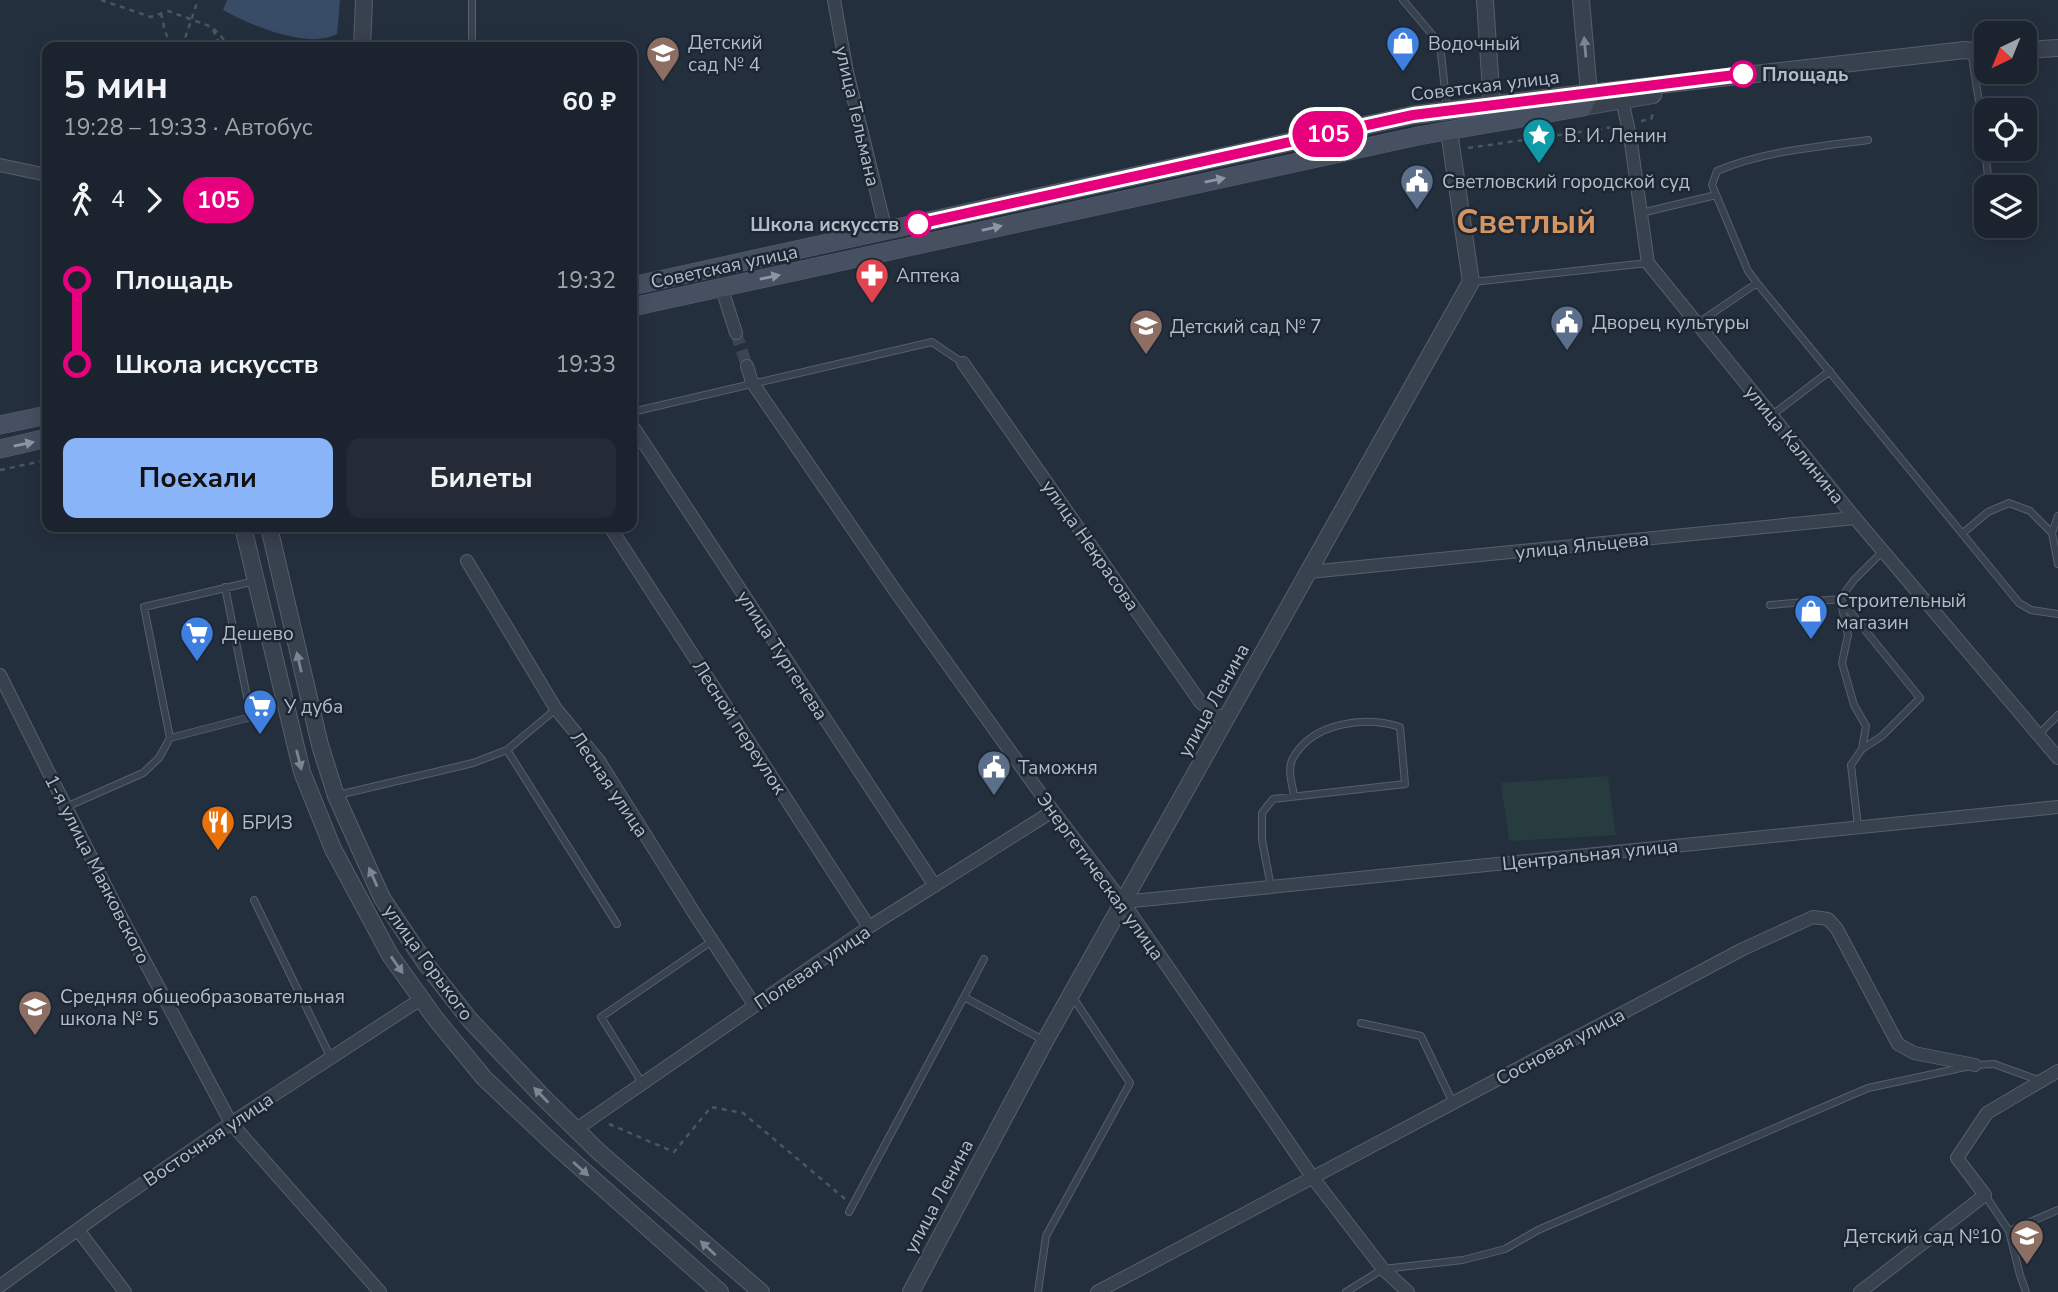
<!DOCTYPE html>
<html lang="ru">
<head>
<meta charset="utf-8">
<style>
  :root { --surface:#1b232e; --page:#242b36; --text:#f1f3f6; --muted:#a0a4aa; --line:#39404a; --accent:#8ab4f8 }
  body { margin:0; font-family:"Nunito Sans",sans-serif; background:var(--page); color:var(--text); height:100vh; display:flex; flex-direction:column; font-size:26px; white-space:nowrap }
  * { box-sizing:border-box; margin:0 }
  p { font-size:23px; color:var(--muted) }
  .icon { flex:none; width:38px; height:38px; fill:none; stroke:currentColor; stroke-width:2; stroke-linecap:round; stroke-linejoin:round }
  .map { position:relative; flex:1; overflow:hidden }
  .drawer { position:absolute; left:42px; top:42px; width:595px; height:490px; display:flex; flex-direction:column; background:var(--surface); border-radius:14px; box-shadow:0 4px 18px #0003,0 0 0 2px var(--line) }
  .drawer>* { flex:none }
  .badge { padding:0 14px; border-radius:23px; font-size:24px; line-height:46px }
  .needle { width:46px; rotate:223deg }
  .fabs { position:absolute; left:1974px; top:21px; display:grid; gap:14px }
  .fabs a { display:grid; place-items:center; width:63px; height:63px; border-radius:14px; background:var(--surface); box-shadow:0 4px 18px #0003,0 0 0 2px var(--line); font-size:35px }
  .map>.badge { position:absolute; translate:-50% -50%; box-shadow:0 0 0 4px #fff }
  .legs { display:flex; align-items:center; gap:10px; height:77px; padding:0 21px; font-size:23px }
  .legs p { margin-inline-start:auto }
  .overview { display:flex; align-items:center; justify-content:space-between; height:119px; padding:0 21px }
  h1 { font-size:38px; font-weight:700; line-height:52px }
  .button { display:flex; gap:14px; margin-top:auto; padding:14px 21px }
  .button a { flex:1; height:80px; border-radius:14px; background:var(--accent); color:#111; font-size:28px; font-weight:700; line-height:80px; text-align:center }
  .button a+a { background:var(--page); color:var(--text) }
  ul { padding:0 21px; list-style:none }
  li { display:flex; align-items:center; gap:24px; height:84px; font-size:26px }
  li i { display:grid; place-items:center; width:10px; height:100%; margin:0 9px; background:currentColor }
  li i::after { content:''; width:18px; height:18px; margin:-9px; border:5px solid; border-radius:50%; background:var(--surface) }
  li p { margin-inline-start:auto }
  li:first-child i { background:linear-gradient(#0000 50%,currentColor 0) }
  li:last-child i { background:linear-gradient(currentColor 50%,#0000 0) }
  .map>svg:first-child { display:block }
</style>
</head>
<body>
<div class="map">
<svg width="2058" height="1292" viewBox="0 0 2058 1292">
  <rect width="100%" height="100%" fill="#242f3e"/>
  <!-- green -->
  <path fill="#263c3f" d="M1608 776 1616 835 1509 841 1501 783Z"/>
  <!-- water -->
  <path fill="#394c67" d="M227 0H340L337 34C308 50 250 25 223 10Z"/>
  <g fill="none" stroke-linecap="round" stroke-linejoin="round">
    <!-- minor-tunnel -->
    <path stroke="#3a4453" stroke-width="12" stroke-dasharray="12 6" stroke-linecap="butt" d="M736 333 747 366"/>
    <!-- service casing -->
    <g stroke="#565f6c" stroke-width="8">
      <path id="service" d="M1403 0 1440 44 1485 43
        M1440 44 1447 109
        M472 47V0
        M1972 57 1983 128 1989 187
        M1868 140C1817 147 1764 151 1717 171L1712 185 1748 271 1757 283 2019 603 2031 610 2058 614
        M1641 213 1716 195
        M1473 282 1648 263
        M1698 323 1757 283
        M632 412 932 342 963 363
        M1772 415 1830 371
        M2058 516 2052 533 2058 564
        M1963 533 1988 512 2009 503 2030 511 2052 533
        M1840 599 1920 698 1882 736 1862 749 1851 765 1858 827
        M1841 603 1848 635 1842 663 1854 705 1866 726 1862 749
        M1770 605 1840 599 1854 580 1883 551
        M2038 735 2058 715
        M170 738 251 717 225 587
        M507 750 617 924
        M338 795 473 763 507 750 556 709
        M66 807 143 773 159 758 170 738 144 607 255 581
        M1271 887 1262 840V813L1273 799 1405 784 1400 727C1365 716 1313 722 1293 758 1287 769 1292 784 1294 795
        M254 900 331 1058
        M964 997 984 959
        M1361 1023 1421 1036 1453 1103
        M642 1083 601 1017 712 941
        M1985 1195 2009 1231 2020 1275 2026 1292
        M849 1212 964 997 1043 1040
        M2009 1231 2058 1210
        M1038 1292 1046 1236 1130 1083 1072 996
        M1346 1292 1383 1269 1463 1260 1505 1249 1538 1230 1868 1088 1975 1065 1994 1064 2041 1081"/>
    </g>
    <!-- minor casing -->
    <g stroke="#565f6c" stroke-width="14">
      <path id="minor" d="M834 0 847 72 886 231
        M1622 100 1630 136 1648 263 1855 518 2058 758
        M0 165 47 175
        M722 289 736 333
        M963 363 1201 703 1225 721
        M747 366 752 382 896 592 1053 811 1123 902 1313 1178 1383 1269 1408 1292
        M632 425 935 886
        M610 527 869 927
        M467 561 556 709 599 761 696 916 755 1006
        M1309 572 1855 518
        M0 675 119 913 231 1123 380 1292
        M1123 902 2058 807
        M575 1130 869 927 1053 811
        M78 1230 125 1292
        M0 1286 106 1209 231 1123 421 999
        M1097 1292 1743 949 1813 917 1828 919 1837 929 1898 1044 1914 1053 1975 1065
        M1860 1292 1985 1195 1957 1158 1987 1113 2058 1071"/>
    </g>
    <!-- tertiary casing -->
    <g stroke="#565f6c" stroke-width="18">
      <path id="tertiary" d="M1485 0 1492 106 1497 115
        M1581 0 1589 93 1965 50 1986 53
        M362 47 364 0
        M2025 50 2058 48
        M1583 107 1653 95
        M243 527 302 772 333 849 390 955 435 1018 484 1078 556 1146 720 1292
        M269 527 320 745 336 796 382 898 426 964 470 1020 543 1097 599 1152 761 1292
        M911 1292 1045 1041 1471 282 1449 131"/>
    </g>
    <!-- secondary casing -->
    <g stroke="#565f6c" stroke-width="19">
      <path id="secondary" d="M632 286 1413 115 1589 93 1583 107 1418 136 632 307
        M0 425 47 415
        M0 449 47 438"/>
    </g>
    <!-- path -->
    <path stroke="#44595c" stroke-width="2.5" stroke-dasharray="5 5" stroke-linecap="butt" d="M101 0 151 17 168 11 212 27 231 47
      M161 13 165 31 171 47
      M213 30 221 47
      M182 47 198 0
      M1641 121 1651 119 1654 111
      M1468 148 1614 127
      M0 470 47 460
      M609 1124 674 1152 711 1107 743 1113 845 1199"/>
    <!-- service -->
    <use href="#service" stroke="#38414e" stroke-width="6"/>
    <!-- minor -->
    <use href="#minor" stroke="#38414e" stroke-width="12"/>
    <!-- tertiary -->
    <use href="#tertiary" stroke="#38414e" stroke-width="16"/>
    <!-- secondary -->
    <use href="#secondary" stroke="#465061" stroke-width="18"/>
  </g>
  <!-- one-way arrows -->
  <defs><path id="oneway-solid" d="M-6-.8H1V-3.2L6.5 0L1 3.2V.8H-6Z" transform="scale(1.75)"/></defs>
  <g fill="#7c8592">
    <use href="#oneway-solid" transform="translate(1585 47) rotate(-95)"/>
    <use href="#oneway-solid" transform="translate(299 662) rotate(-103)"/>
    <use href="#oneway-solid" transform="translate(299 760) rotate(76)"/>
    <use href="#oneway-solid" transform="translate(373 877) rotate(-114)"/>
    <use href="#oneway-solid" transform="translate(397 965) rotate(55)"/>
    <use href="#oneway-solid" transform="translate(541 1095) rotate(-134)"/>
    <use href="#oneway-solid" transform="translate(581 1169) rotate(42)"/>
    <use href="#oneway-solid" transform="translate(708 1248) rotate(-137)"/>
  </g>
  <g fill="#8e96a5">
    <use href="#oneway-solid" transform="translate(1215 180) rotate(-12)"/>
    <use href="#oneway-solid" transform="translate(992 228) rotate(-13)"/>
    <use href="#oneway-solid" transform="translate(770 277) rotate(-12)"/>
    <use href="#oneway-solid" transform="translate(24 444) rotate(-12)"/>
  </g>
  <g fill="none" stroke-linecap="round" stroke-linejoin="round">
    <!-- line-1 casing -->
    <g stroke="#fff" stroke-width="16">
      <path id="line-1" d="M918 224 1413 115 1743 74"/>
    </g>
    <!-- line-1 -->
    <use href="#line-1" stroke="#e6007e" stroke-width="10"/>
  </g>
  <!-- icons -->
  <defs>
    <g id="shop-pin" transform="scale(1.75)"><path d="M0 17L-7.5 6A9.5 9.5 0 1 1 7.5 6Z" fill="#3f7fe0" stroke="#1d2633"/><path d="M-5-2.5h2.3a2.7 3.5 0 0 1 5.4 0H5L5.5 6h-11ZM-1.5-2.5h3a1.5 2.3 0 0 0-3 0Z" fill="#fff"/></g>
    <g id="school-pin" transform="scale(1.75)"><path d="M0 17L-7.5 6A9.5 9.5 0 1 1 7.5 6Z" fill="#8d6e63" stroke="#1d2633"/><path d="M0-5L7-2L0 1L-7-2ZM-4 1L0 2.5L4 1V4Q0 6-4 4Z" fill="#fff"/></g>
    <g id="sight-pin" transform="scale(1.75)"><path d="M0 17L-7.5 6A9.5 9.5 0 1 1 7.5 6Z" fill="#0f9aa8" stroke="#1d2633"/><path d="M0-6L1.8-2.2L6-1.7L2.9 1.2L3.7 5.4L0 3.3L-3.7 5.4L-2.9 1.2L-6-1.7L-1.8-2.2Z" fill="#fff"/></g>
    <g id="civic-pin" transform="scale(1.75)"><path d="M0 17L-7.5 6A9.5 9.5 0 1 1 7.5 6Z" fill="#5c6f8a" stroke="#1d2633"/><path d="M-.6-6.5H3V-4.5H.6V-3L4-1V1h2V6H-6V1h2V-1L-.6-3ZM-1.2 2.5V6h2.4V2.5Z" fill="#fff"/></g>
    <g id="pharmacy-pin" transform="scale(1.75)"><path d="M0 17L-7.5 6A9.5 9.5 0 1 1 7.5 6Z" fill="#e0444e" stroke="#1d2633"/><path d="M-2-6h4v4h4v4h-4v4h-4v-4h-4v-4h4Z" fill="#fff"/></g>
    <g id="supermarket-pin" transform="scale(1.75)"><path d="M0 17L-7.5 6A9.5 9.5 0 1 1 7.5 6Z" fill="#3f7fe0" stroke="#1d2633"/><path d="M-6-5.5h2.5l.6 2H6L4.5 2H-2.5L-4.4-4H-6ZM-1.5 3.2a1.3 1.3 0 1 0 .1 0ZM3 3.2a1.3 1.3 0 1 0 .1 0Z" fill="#fff"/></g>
    <g id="restaurant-pin" transform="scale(1.75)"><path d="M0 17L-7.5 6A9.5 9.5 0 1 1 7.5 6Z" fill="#e8710a" stroke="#1d2633"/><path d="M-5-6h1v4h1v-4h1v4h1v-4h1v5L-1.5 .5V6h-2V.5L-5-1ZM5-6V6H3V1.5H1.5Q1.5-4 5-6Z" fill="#fff"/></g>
  </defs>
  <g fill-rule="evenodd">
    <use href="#shop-pin" x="1403" y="43"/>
    <use href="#school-pin" x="663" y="53"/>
    <use href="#sight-pin" x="1539" y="135"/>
    <use href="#civic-pin" x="1417" y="181"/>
    <use href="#pharmacy-pin" x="872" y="275"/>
    <use href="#civic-pin" x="1567" y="322"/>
    <use href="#school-pin" x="1146" y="326"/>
    <use href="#shop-pin" x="1811" y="611"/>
    <use href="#supermarket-pin" x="197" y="633"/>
    <use href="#supermarket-pin" x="260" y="706"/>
    <use href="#civic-pin" x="994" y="767"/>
    <use href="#restaurant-pin" x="218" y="822"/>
    <use href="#school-pin" x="35" y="1007"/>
    <use href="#school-pin" x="2027" y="1236"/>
  </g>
  <!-- markers -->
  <g fill="#fff" stroke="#e6007e" stroke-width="3.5">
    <circle cx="1743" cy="74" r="12"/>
    <circle cx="918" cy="224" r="12"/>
  </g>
  <g text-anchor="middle" stroke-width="5" stroke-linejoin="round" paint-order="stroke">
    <!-- poi labels -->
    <g font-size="19" fill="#b4bcc9" stroke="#1d2633" text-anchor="start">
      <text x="688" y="49">Детский<tspan x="688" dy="22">сад № 4</tspan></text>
      <text x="1428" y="50">Водочный</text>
      <text x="1564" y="142">В. И. Ленин</text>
      <text x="1442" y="188">Светловский городской суд</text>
      <text x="896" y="282">Аптека</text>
      <text x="1592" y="329">Дворец культуры</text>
      <text x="1170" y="333">Детский сад № 7</text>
      <text x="1836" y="607">Строительный<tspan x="1836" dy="22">магазин</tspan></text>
      <text x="222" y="640">Дешево</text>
      <text x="284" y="713">У дуба</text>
      <text x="1018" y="774">Таможня</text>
      <text x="242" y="829">БРИЗ</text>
      <text x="60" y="1003">Средняя общеобразовательная<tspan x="60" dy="22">школа № 5</tspan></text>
      <text x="2002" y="1243" text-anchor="end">Детский сад №10</text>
    </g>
    <!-- stop labels -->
    <g font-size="19" font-weight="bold" fill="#b4bcc9" stroke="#1d2633" text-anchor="start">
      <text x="1762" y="81">Площадь</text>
      <text x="899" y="231" text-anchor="end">Школа искусств</text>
    </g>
    <!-- street labels -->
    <g font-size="19" fill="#b4bcc9" stroke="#1d2633">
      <text transform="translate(1485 85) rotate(-7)" y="7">Советская улица</text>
      <text transform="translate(858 116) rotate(77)" y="7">улица Тельмана</text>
      <text transform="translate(724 266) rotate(-12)" y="7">Советская улица</text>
      <text transform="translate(1795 444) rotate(51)" y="7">улица Калинина</text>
      <text transform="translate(1091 545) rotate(55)" y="7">улица Некрасова</text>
      <text transform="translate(1582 545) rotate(-6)" y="7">улица Яльцева</text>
      <text transform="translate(783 655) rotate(57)" y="7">улица Тургенева</text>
      <text transform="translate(1213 700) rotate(-61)" y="7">улица Ленина</text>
      <text transform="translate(740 727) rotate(57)" y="7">Лесной переулок</text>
      <text transform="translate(610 784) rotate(56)" y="7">Лесная улица</text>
      <text transform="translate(1590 854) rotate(-6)" y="7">Центральная улица</text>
      <text transform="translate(98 869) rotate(63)" y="7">1-я улица Маяковского</text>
      <text transform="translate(1101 876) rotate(54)" y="7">Энергетическая улица</text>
      <text transform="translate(429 962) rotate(54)" y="7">улица Горького</text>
      <text transform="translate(812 967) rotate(-34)" y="7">Полевая улица</text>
      <text transform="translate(1560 1046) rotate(-28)" y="7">Сосновая улица</text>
      <text transform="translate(208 1139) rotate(-34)" y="7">Восточная улица</text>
      <text transform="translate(938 1196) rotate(-62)" y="7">улица Ленина</text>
    </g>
    <!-- town labels -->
    <g font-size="33" font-weight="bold" fill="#d59563" stroke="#1d2633">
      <text x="1526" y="233">Светлый</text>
    </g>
  </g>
</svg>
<div class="fabs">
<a><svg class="needle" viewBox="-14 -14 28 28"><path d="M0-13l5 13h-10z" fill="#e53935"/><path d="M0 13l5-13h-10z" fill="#a0a4aa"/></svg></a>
<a><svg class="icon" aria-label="locate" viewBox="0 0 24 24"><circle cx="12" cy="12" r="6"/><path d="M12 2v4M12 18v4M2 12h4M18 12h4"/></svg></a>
<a><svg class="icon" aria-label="layers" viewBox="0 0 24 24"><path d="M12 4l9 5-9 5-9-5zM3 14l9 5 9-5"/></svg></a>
</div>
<b class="badge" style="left:1328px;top:134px;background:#e6007e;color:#fff">105</b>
<section class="drawer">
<div class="overview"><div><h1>5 мин</h1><p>19:28 – 19:33 · Автобус</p></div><b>60 ₽</b></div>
<div class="legs"><svg class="icon" aria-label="walk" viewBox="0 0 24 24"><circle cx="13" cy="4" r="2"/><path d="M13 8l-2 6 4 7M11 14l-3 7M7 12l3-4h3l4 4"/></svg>4<svg class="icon" aria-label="forward" viewBox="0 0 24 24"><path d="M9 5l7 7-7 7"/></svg><b class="badge" style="background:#e6007e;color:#fff">105</b></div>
<ul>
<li><i style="color:#e6007e"></i><b>Площадь</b><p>19:32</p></li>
<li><i style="color:#e6007e"></i><b>Школа искусств</b><p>19:33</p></li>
</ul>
<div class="button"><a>Поехали</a><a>Билеты</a></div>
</section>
</div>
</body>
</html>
